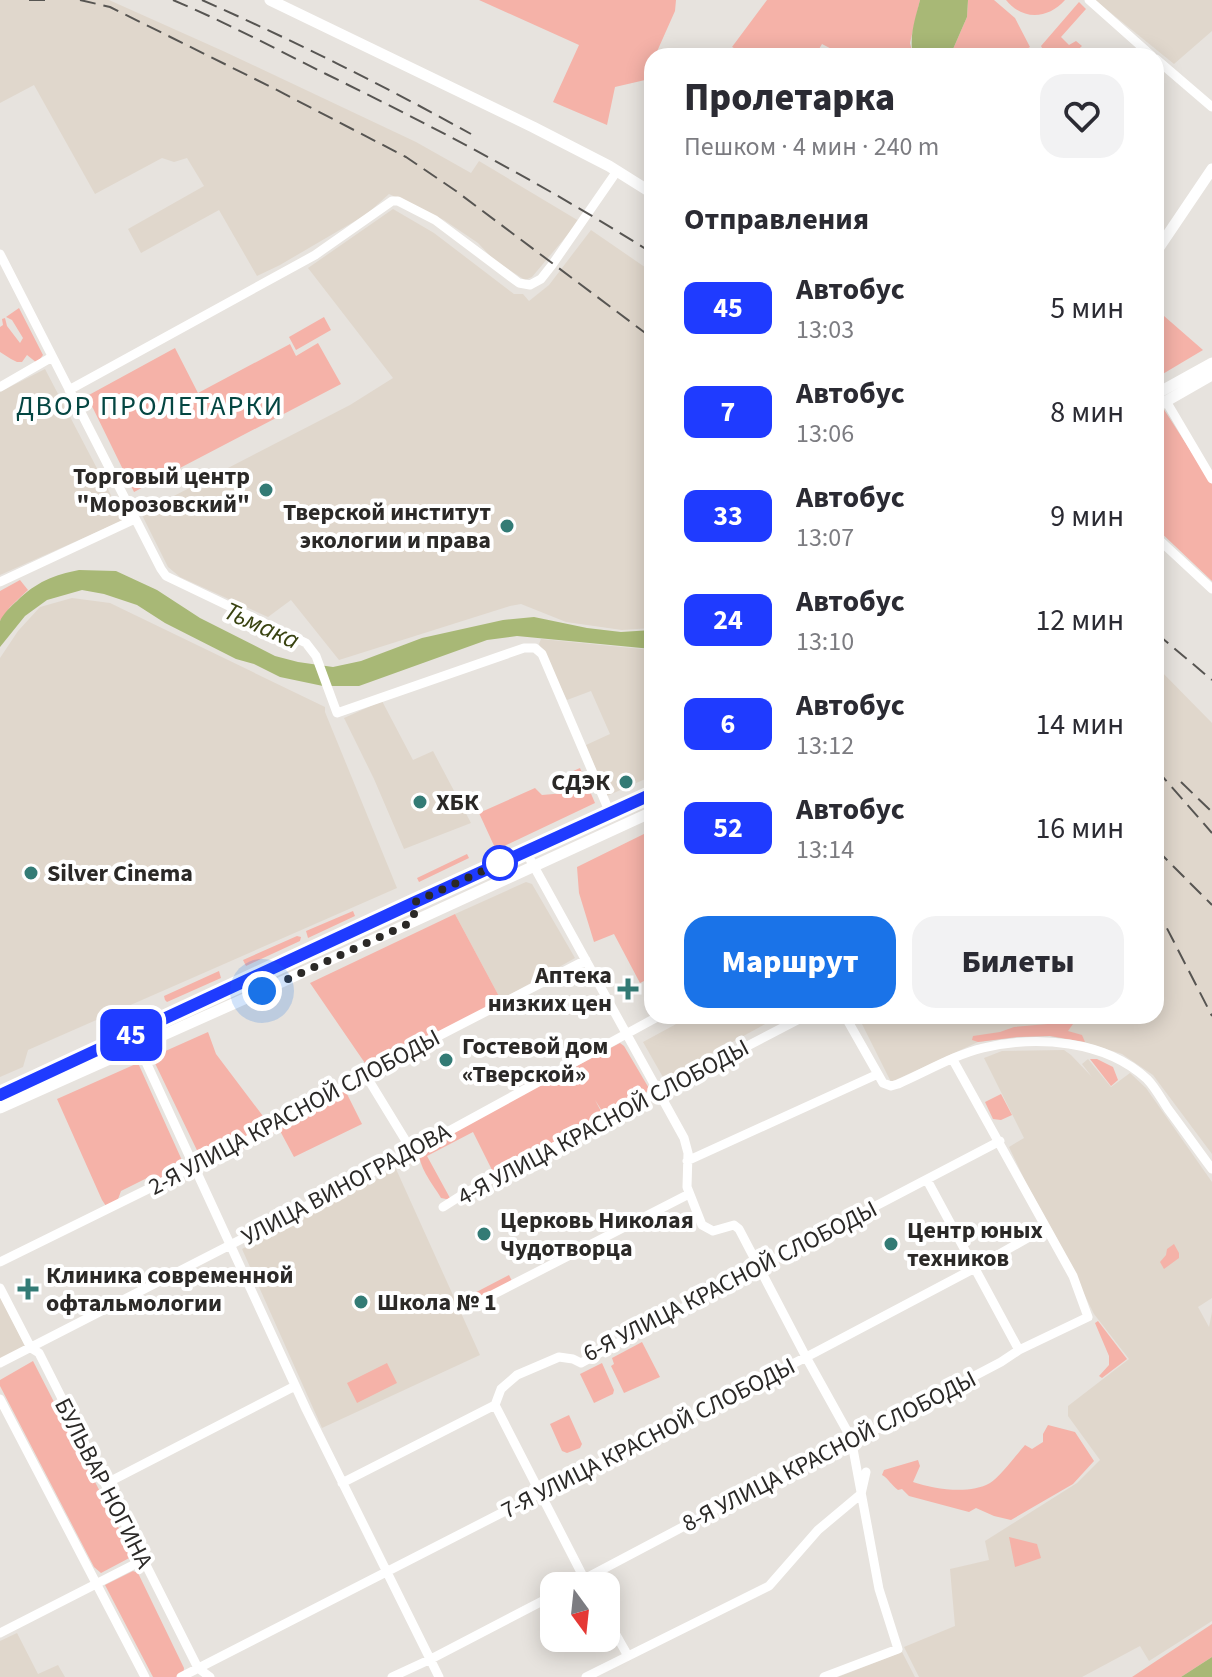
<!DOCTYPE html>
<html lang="ru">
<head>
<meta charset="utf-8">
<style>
  :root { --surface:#fff; --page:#f2f2f3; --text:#2b2b33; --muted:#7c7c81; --accent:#1a73e8 }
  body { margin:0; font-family:"Source Sans 3",sans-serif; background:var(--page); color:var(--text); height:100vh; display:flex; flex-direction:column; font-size:30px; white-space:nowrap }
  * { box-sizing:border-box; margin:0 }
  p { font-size:26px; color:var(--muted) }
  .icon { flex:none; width:44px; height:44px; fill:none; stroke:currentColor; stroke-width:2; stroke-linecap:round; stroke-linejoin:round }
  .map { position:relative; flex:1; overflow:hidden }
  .details { position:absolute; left:644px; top:48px; width:520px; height:976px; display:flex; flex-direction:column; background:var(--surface); border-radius:24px; box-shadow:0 4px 20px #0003 }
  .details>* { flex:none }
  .badge { padding:0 16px; border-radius:12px; font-size:28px; line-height:52px }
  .needle { width:52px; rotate:165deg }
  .fabs { position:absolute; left:540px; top:1572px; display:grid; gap:16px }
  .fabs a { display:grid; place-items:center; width:80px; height:80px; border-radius:16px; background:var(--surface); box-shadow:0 4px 20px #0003; font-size:40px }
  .you { position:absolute; width:40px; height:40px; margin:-20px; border:6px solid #fff; border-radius:50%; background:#1a73e8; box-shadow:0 0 0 12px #1a73e833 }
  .map>.badge { position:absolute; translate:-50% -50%; box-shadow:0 0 0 4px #fff }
  h2 { padding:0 40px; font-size:30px; line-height:72px }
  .round { display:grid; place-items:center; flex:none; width:84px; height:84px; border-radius:24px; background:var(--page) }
  .overview { display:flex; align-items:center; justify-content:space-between; height:136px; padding:0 40px }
  h1 { font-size:38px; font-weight:800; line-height:60px }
  .action { display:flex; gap:16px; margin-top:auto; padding:16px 40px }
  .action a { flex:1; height:92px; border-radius:24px; background:var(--accent); color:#fff; font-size:32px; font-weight:800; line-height:92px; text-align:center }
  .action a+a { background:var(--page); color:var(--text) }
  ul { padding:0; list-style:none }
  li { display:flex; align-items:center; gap:24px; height:104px; padding:0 40px }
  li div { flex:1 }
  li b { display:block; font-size:30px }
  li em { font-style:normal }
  li .badge { min-width:88px; font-weight:700; text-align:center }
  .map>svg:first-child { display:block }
</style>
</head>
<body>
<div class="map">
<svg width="1212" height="1677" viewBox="0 0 1212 1677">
  <rect width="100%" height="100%" fill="#e7e3de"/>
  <!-- built -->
  <path fill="#e0d7cc" d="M0 0H109L223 51 416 142 471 173 479 161 579 221 532 277 525 280 494 260 478 243 444 220 389 194 367 214 280 265 257 276 219 210 141 253 128 229 204 186 187 158 174 162 162 158 95 194 34 85 0 103Z
    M1095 0H1212V31L1174 64Z
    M393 209 434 233 514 294H523L529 301 549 285 591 230 652 272V628L622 630 566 622 521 604 510 606 339 660 291 600 268 617 180 577 168 567 141 513 350 405 393 378 308 268Z
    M45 369 124 520 0 575V392Z
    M72 598 110 603 325 707V712L397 888 28 1050 23 1067 0 1077V658L18 631 40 607Z
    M541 639 652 650V776L607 796 586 745 610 734 591 691 567 700 539 644Z
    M1156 666 1212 723V1154L1153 1075 1122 1054 1087 1043 1050 1036 1017 1037 978 1042 891 1082 858 1016H1156Z
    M382 701 413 760 433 751 471 823 404 849 374 779 344 718Z
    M526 882 532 884 575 958 501 1000 455 914Z
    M691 1016H780L664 1079 643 1042Z
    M1064 1050 1071 1055 1092 1077 1082 1064 1088 1059 1111 1087 1130 1073 1146 1088 1212 1182V1298L1198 1307 1209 1327 1212 1312V1621L1149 1661 1140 1646 1082 1677H919L904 1647 955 1626 950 1569 989 1560 985 1541 1077 1483 1100 1460 1068 1416V1406L1129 1359 1094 1314 1054 1233 1027 1185 1009 1147 1024 1138 984 1058 1002 1051Z
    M396 1169 480 1355 322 1428 242 1249Z
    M0 1296 26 1348 0 1361Z
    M17 1633 38 1674 58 1665 65 1677H0V1641Z
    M902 1652 915 1677H838Z"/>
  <!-- green -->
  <path fill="#f5b2a8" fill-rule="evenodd" d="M479 0H676L675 11 655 56H652V64L645 80 615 87 607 125 553 102 579 45Z
    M767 0H920L910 43 913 56H845L822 44 815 56H749L732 47Z
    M968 0H994L1015 18 1030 47 1015 56H950L967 17Z
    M1006 0H1065C1048 19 1023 21 1006 0Z
    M1079 2 1086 9 1061 37 1069 45 1076 41 1082 46 1071 56H1046L1041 46Z
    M19 308 43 355 37 363 27 355 22 362H17L11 359 0 352V327L3 325 2 319 5 318 7 326 20 343 23 338 12 320 6 317Z
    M1156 309 1203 350 1156 378Z
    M324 317 331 330 296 350 289 337Z
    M318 343 341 384 134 492 87 396 175 348 198 393 290 344 296 356Z
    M1163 408 1212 484V581L1156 528V413Z
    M20 580 28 590 10 607 0 621V591Z
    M580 768 595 803 496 850 479 813 535 788 542 795 565 793 562 776Z
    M652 830V977L640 983 614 934 594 942 579 893 577 867Z
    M467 854 469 858 419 882 417 878Z
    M353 911 355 916 308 938 306 931Z
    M455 914 501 1000 369 1069 310 983Z
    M297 936 301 937 300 941 246 966 243 960Z
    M219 971 221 978 167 1002 165 1000 164 996Z
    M1060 1016H1081L1080 1020 1073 1024 1068 1031 1082 1035 1085 1042 1050 1036 1017 1037 978 1042 972 1040 973 1036 1000 1032 1014 1027 1059 1023Z
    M208 1032 216 1054 275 1132 206 1169 152 1057Z
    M620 1043 624 1046 650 1090 604 1114 595 1100 603 1115 451 1200 441 1198C433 1184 416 1165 420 1149ZM473 1132 494 1174 450 1198 427 1156Z
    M1090 1059H1097L1113 1067 1118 1080 1111 1086Z
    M138 1063 185 1167 160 1179 147 1178 121 1191 117 1202 106 1206 102 1200 57 1099Z
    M345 1090 362 1124 294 1157 278 1127Z
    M1001 1094 1012 1115 1001 1120 993 1119 985 1102Z
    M1174 1244 1179 1253V1258L1164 1269 1160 1262 1166 1255 1167 1249Z
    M509 1275 513 1283 467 1306 463 1299Z
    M1098 1321 1127 1359 1102 1378 1099 1376 1109 1365V1356L1095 1323Z
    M642 1342 660 1377 624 1393 611 1366 614 1364 612 1358Z
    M33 1361 133 1556 101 1573 94 1567 0 1386V1380Z
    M387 1363 397 1383 357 1403 347 1383Z
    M602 1363 614 1390 613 1394 594 1403 580 1374Z
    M569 1415 582 1444 580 1448 567 1453 562 1451 550 1424Z
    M1048 1425 1075 1432 1094 1461 1073 1484 1011 1520 994 1516 976 1508 969 1512 909 1496 902 1489 898 1490C891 1485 889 1479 882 1475L884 1470 918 1460 920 1466 913 1482C934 1489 969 1495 990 1483 999 1478 1017 1454 1025 1445L1032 1449 1043 1442V1434Z
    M1009 1537 1037 1544 1041 1558 1015 1567Z
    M133 1571 138 1573 184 1668 183 1677H153L105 1585Z
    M1212 1624V1657L1181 1677H1132Z"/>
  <!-- water -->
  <path fill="#a8b876" d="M920 0H968L967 17 950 56H913C909 35 915 20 920 0Z
    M79 570 116 571 157 590 200 618 275 656 298 662 333 667 361 661 422 638 503 620 534 617 587 628 621 632 652 630V649L517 636 487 640 359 686H323L280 677 254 664 236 659 165 623 137 605 104 594 82 590 47 600 25 616 0 647C0 639 0 628 0 621 3 614 11 606 17 601 36 582 54 575 79 570Z
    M1212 1657V1677H1181Z"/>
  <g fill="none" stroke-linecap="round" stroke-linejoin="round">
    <!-- minor -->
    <path stroke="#fff" stroke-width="9" d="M1089 0 1152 56
      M1156 59 1212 107
      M0 254 161 569 166 576 306 643 316 656 337 713 524 648H535L542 654 610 813
      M0 387 52 357
      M69 390 315 255 392 201H398L435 220 519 283 530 285 541 279 552 265 617 171
      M1166 401 1212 479
      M1156 537 1212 589
      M0 582 135 519
      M526 852 684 1138 688 1153 687 1187 702 1225 713 1231 734 1225 739 1229 806 1357 851 1438 879 1589 898 1649 824 1677
      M845 1016 883 1083 891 1086 898 1084C926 1072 954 1055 983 1048 1036 1035 1105 1040 1147 1079 1155 1087 1162 1100 1168 1109 1183 1129 1197 1149 1212 1169
      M139 1047 306 1409 439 1677
      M365 1074 412 1151
      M687 1161 878 1074
      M927 1180 1019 1350
      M443 1207 465 1193 805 1016
      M0 1262 274 1127 365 1074 586 960
      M0 1288 31 1348 39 1353 198 1668 210 1677
      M463 1310 689 1194
      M0 1363 394 1161 659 1016
      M0 1399 145 1677
      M495 1405 588 1586
      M342 1483 495 1405 501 1389 517 1375 559 1357 573 1359 581 1363 759 1267 1000 1141
      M105 1484 295 1386
      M571 1586 851 1438 879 1428 902 1414 1001 1362 1019 1350 1088 1317 1073 1276 953 1060
      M606 1617 628 1656
      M0 1633 143 1560
      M181 1677 816 1352 975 1268 1045 1228
      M392 1677 431 1659 554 1595
      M586 1677 769 1586 818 1530 861 1494 866 1472"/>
    <!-- major -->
    <path stroke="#fff" stroke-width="11" d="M270 0 533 127 609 166 652 193
      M1156 252 1212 169
      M1156 394 1212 363
      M1156 407 1212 375
      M0 1095 413 903 652 794
      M0 1108 262 991 652 812"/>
    <!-- rail -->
    <path stroke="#575552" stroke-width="2" stroke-dasharray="16 8" stroke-linecap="butt" d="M29 0H48
      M80 0 110 7 273 88 406 157 456 191 652 338
      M173 0C225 22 276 49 326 74 438 129 547 186 652 253
      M202 0C294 41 383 85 471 134
      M1156 633 1212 680
      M1156 769 1212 833
      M1181 782 1212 812
      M1156 849 1212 905
      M1156 907 1212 1016"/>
  </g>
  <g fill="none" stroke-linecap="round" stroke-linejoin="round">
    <!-- line casing -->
    <g stroke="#fff" stroke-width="18">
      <path id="line" d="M0 1095 413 903 652 794"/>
    </g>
    <!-- line -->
    <use href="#line" stroke="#1f3bff" stroke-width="12"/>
    <!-- walk -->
    <path stroke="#2b2927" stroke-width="8" stroke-dasharray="0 14.4" d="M262 991 410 923 414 914 413 903 500 863"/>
  </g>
  <!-- markers -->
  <g fill="#337b75" stroke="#fff" stroke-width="3">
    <circle cx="266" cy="490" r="8"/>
    <circle cx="507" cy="526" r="8"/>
    <circle cx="626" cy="782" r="8"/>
    <circle cx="420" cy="802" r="8"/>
    <circle cx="31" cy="873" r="8"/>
    <path d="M624 977h8v8h8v8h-8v8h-8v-8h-8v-8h8z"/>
    <circle cx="446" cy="1060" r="8"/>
    <circle cx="484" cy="1234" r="8"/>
    <circle cx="891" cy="1244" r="8"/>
    <path d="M24 1277h8v8h8v8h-8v8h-8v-8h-8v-8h8z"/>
    <circle cx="361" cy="1302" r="8"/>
  </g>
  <circle fill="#fff" stroke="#1f3bff" stroke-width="4" cx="500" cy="863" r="16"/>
  <g text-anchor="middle" stroke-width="8" stroke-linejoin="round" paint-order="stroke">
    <!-- poi labels -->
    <g font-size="24" font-weight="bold" fill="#2b2927" stroke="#fff" text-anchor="start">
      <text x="250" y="484" text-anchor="end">Торговый центр<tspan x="250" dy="28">"Морозовский"</tspan></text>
      <text x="491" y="520" text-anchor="end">Тверской институт<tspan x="491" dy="28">экологии и права</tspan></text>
      <text x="610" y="790" text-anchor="end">СДЭК</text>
      <text x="436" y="810">ХБК</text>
      <text x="47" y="881">Silver Cinema</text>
      <text x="612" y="983" text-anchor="end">Аптека<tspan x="612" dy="28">низких цен</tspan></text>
      <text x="462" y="1054">Гостевой дом<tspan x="462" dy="28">«Тверской»</tspan></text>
      <text x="500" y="1228">Церковь Николая<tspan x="500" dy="28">Чудотворца</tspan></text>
      <text x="907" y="1238">Центр юных<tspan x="907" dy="28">техников</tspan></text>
      <text x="46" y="1283">Клиника современной<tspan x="46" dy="28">офтальмологии</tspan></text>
      <text x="377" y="1310">Школа № 1</text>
    </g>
    <!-- street labels -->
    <g font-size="24" fill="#2b2927" stroke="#fff">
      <text transform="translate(294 1112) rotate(-28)" y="8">2-Я УЛИЦА КРАСНОЙ СЛОБОДЫ</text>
      <text transform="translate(603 1122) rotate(-28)" y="8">4-Я УЛИЦА КРАСНОЙ СЛОБОДЫ</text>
      <text transform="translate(346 1184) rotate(-28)" y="8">УЛИЦА ВИНОГРАДОВА</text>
      <text transform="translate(730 1281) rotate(-27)" y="8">6-Я УЛИЦА КРАСНОЙ СЛОБОДЫ</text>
      <text transform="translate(648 1438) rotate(-27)" y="8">7-Я УЛИЦА КРАСНОЙ СЛОБОДЫ</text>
      <text transform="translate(829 1451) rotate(-27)" y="8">8-Я УЛИЦА КРАСНОЙ СЛОБОДЫ</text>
      <text transform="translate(104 1483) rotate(63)" y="8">БУЛЬВАР НОГИНА</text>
    </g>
    <!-- water labels -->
    <g font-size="26" font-style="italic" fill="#394311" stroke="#fff">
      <text transform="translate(262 625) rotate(24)" y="9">Тьмака</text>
    </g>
    <!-- quarter labels -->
    <g font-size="28" letter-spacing="2" fill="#044642" stroke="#fff">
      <text x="150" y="415">ДВОР ПРОЛЕТАРКИ</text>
    </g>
  </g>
</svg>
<div class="fabs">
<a><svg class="needle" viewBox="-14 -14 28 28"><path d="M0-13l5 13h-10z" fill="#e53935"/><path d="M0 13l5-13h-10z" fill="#7c7c81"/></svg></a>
</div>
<div class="you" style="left:262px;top:991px"></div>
<b class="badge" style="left:131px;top:1035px;background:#1f3bff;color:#fff">45</b>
<section class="details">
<div class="overview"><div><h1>Пролетарка</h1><p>Пешком · 4 мин · 240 m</p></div><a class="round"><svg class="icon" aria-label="heart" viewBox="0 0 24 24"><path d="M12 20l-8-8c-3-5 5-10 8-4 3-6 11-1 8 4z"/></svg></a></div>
<h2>Отправления</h2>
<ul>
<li><span class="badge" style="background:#1f3bff;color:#fff">45</span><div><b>Автобус</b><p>13:03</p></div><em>5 мин</em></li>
<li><span class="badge" style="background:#1f3bff;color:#fff">7</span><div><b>Автобус</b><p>13:06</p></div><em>8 мин</em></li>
<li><span class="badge" style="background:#1f3bff;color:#fff">33</span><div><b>Автобус</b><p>13:07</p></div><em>9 мин</em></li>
<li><span class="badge" style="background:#1f3bff;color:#fff">24</span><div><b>Автобус</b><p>13:10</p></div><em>12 мин</em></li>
<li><span class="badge" style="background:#1f3bff;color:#fff">6</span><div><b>Автобус</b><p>13:12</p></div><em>14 мин</em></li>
<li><span class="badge" style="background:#1f3bff;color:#fff">52</span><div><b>Автобус</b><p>13:14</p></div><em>16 мин</em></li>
</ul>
<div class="action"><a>Маршрут</a><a>Билеты</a></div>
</section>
</div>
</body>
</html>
